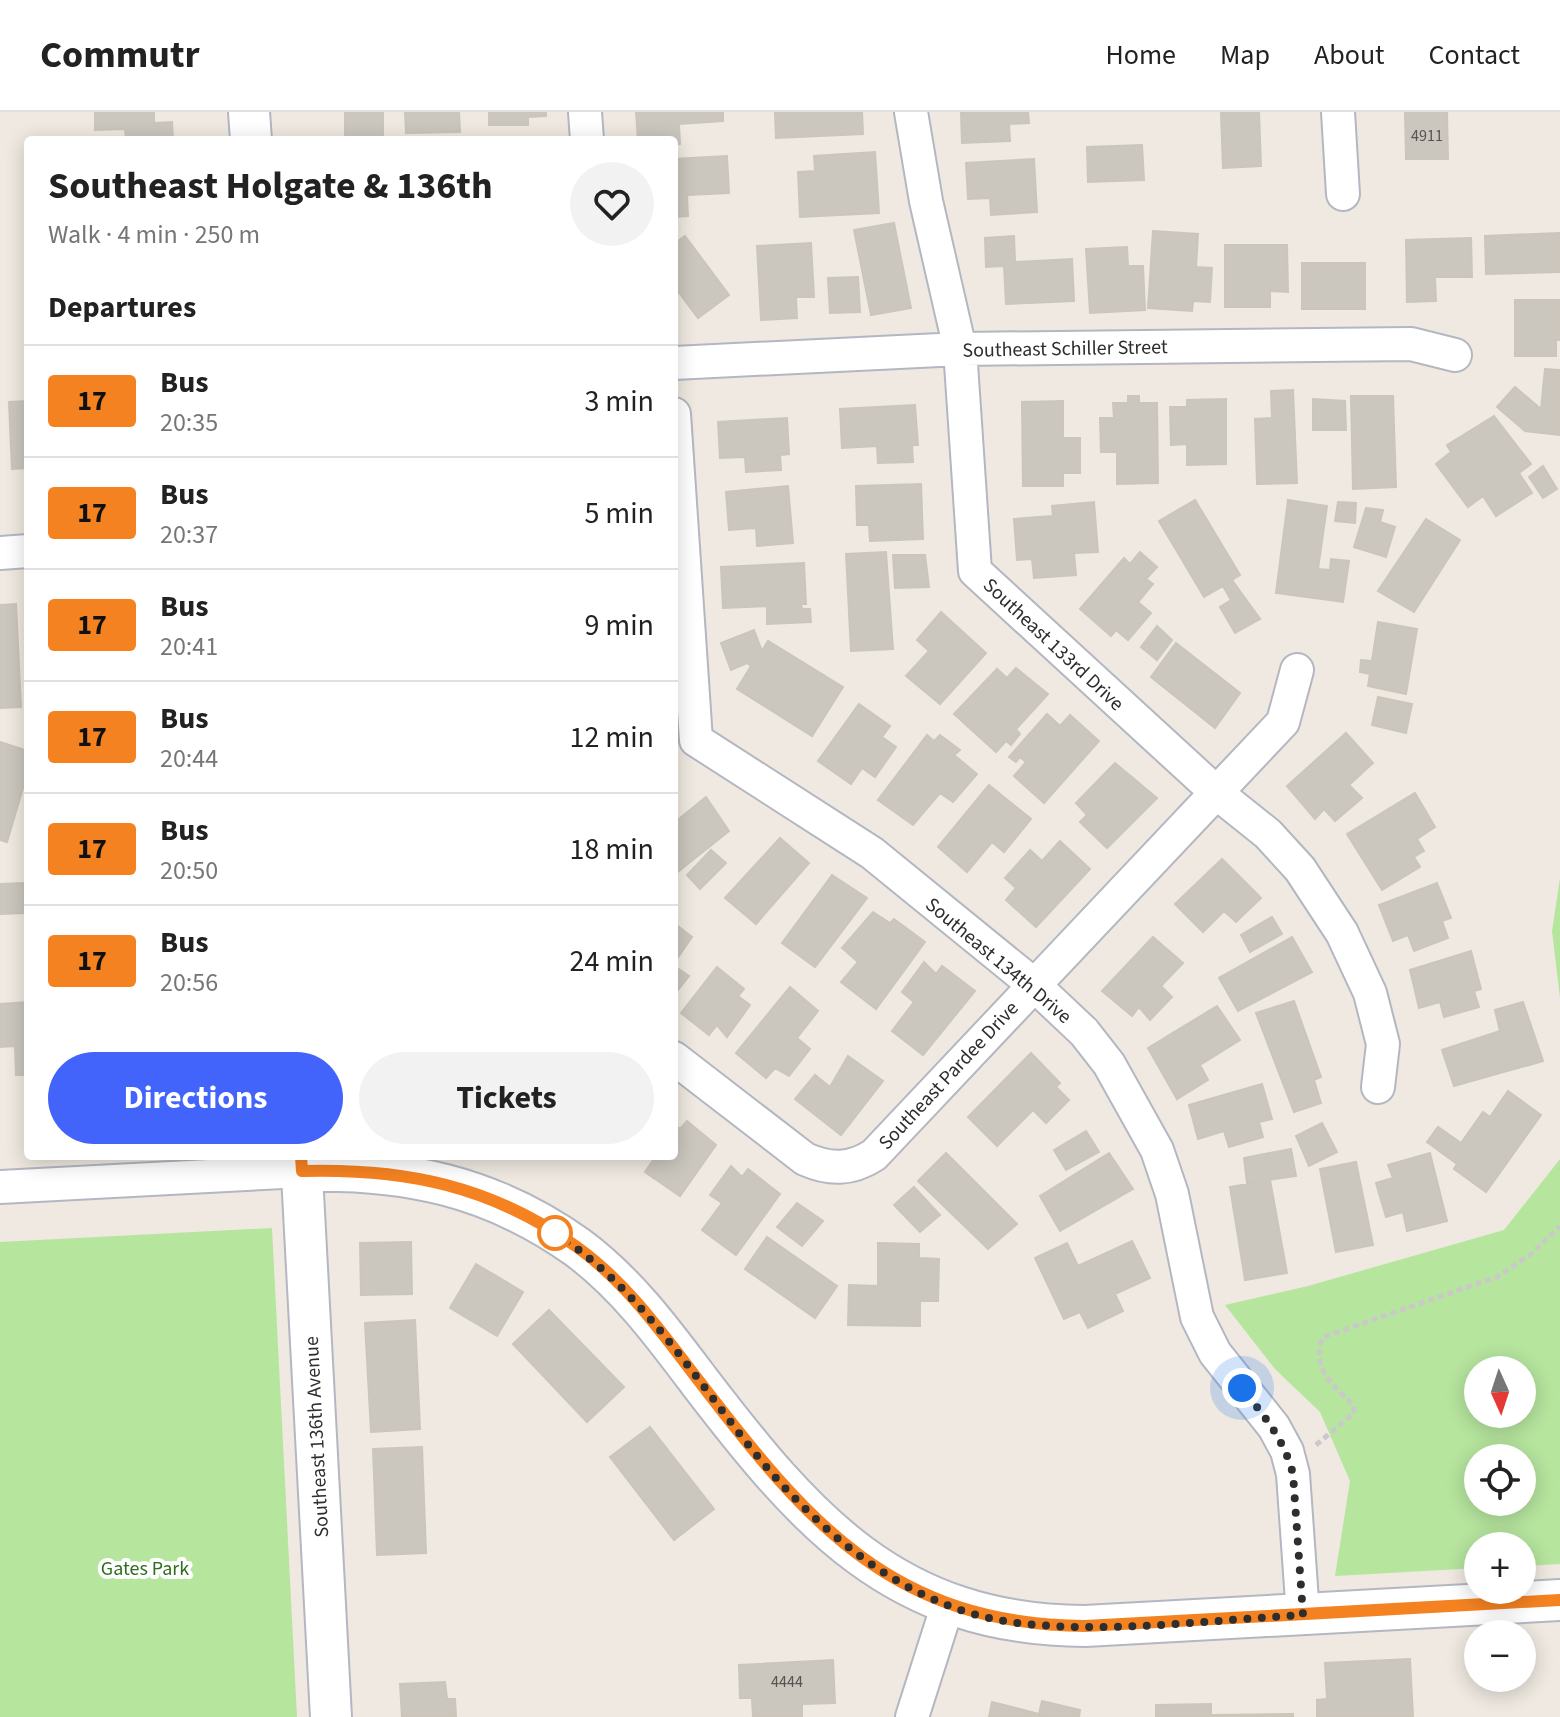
<!DOCTYPE html>
<html lang="en">
<head>
<meta charset="utf-8">
<style>
  :root { --surface:#fff; --page:#f2f2f2; --text:#222; --muted:#767676; --line:#e0e0e0; --accent:#4264fb }
  body { margin:0; font-family:"Source Sans 3",sans-serif; background:var(--page); color:var(--text); height:100vh; display:flex; flex-direction:column; font-size:30px; white-space:nowrap }
  * { box-sizing:border-box; margin:0 }
  p { font-size:26px; color:var(--muted) }
  .icon { flex:none; width:44px; height:44px; fill:none; stroke:currentColor; stroke-width:2; stroke-linecap:round; stroke-linejoin:round }
  .map { position:relative; flex:1; overflow:hidden }
  .sheet { position:absolute; left:24px; top:24px; width:654px; height:1024px; display:flex; flex-direction:column; background:var(--surface); border-radius:8px; box-shadow:0 4px 20px #0003 }
  .sheet>* { flex:none }
  .badge { padding:0 16px; border-radius:6px; font-size:28px; line-height:52px }
  .needle { width:52px; rotate:177deg }
  .buttons { position:absolute; left:1464px; top:1244px; display:grid; gap:16px }
  .buttons a { display:grid; place-items:center; width:72px; height:72px; border-radius:50%; background:var(--surface); box-shadow:0 4px 20px #0003; font-size:40px }
  .you { position:absolute; width:40px; height:40px; margin:-20px; border:6px solid #fff; border-radius:50%; background:#1a73e8; box-shadow:0 0 0 12px #1a73e833 }
  .map>.badge { position:absolute; translate:-50% -50%; box-shadow:0 0 0 4px #fff }
  h2 { padding:0 24px; font-size:30px; line-height:72px }
  .round { display:grid; place-items:center; flex:none; width:84px; height:84px; border-radius:42px; background:var(--page) }
  .summary { display:flex; align-items:center; justify-content:space-between; height:136px; padding:0 24px }
  h1 { font-size:38px; font-weight:700; line-height:60px }
  .action { display:flex; gap:16px; margin-top:auto; padding:16px 24px }
  .action a { flex:1; height:92px; border-radius:48px; background:var(--accent); color:#fff; font-size:32px; font-weight:700; line-height:92px; text-align:center }
  .action a+a { background:var(--page); color:var(--text) }
  ul { padding:0; list-style:none }
  li { display:flex; align-items:center; gap:24px; height:112px; padding:0 24px; border-top:2px solid var(--line) }
  li div { flex:1 }
  li b { display:block; font-size:30px }
  li em { font-style:normal }
  li .badge { min-width:88px; font-weight:700; text-align:center }
  header { display:flex; align-items:center; gap:48px; box-sizing:border-box; height:112px; padding:0 40px; background:var(--surface); border-bottom:2px solid var(--line) }
  header strong { font-size:38px }
  nav { display:flex; gap:44px; margin-inline-start:auto; font-size:28px }
  .map>svg:first-child { display:block }
</style>
</head>
<body>
<header>
<strong>Commutr</strong>
<nav><a>Home</a><a>Map</a><a>About</a><a>Contact</a></nav>
</header>
<div class="map">
<svg width="1560" height="1605" viewBox="0 0 1560 1605">
  <rect width="100%" height="100%" fill="#efe9e1"/>
  <!-- green -->
  <path fill="#b6e59e" fill-rule="evenodd" d="M1560 766V886L1552 819Z
    M1560 1047V1452L1522 1454V1434H1478V1456L1335 1464 1350 1369 1320 1300 1275 1257 1225 1193 1308 1174 1504 1118ZM1478 1258H1522V1302H1478ZM1522 1346V1390H1478V1346Z
    M272 1116 297 1605H0V1130Z"/>
  <!-- building -->
  <path fill="#cbc7bf" stroke="#cbc5ba" stroke-width="2" d="M95 0H154V11L172 10 173 28H126L125 17 95 18Z
    M345 0H383V25H345Z
    M405 0H459L460 20 406 21Z
    M489 0H546V4L528 5V13H489Z
    M636 0H723V9L679 12 680 32 674 33V28H638Z
    M775 0H862L863 22 776 26Z
    M961 0H1028L1029 11 1009 12 1010 29 962 31Z
    M1259 0 1261 54 1223 56 1221 1Z
    M1405 0H1447L1448 47H1406Z
    M1142 33 1144 68 1088 70 1087 35Z
    M875 40 879 101 800 105 798 60 815 59 814 44Z
    M727 44 729 81 687 83 688 104 674 105V47Z
    M1034 47 1037 100 991 103 990 86 968 87 966 51Z
    M894 111 911 196 871 203 854 118Z
    M1153 119 1198 122 1196 155 1212 156 1210 190 1193 189 1192 199 1148 196Z
    M1560 121V160L1486 162 1485 124Z
    M685 124 729 183 698 206 674 174V132Z
    M1014 124 1015 150 1072 147 1074 189 1006 192 1004 154 986 155 985 126Z
    M1471 126 1472 165H1435L1436 189 1407 190 1406 128Z
    M811 131 814 185H796L797 206 761 208 757 134Z
    M1225 133H1287L1288 180 1270 179V195H1225Z
    M1127 135 1128 154H1143L1145 198 1090 201 1086 137Z
    M1302 151H1365V197H1302Z
    M858 165 860 200 830 201 828 166Z
    M1515 188H1560V228H1556V244H1515Z
    M1545 257 1560 258V323L1525 319 1497 295 1515 275 1541 297Z
    M1293 278 1297 371 1257 372 1255 307 1272 306 1271 279Z
    M1128 284H1139V291H1157L1158 371 1117 372V340H1101L1100 306H1114L1113 291H1128Z
    M1351 284H1393L1396 375 1353 377Z
    M1226 287V352L1187 353V332L1171 333 1170 295H1187V288Z
    M1313 287 1345 289 1346 318H1313Z
    M28 289V356L12 357 9 290Z
    M1063 289V326H1080V361H1063V374H1023L1022 290Z
    M915 293 918 333H912L913 350 878 351 877 334 842 336 840 297Z
    M1494 304 1531 352 1519 361 1532 381 1496 404 1483 384 1468 395 1436 352 1451 340 1447 333Z
    M787 306 789 342 780 343 781 358 746 360 745 345 720 346 718 310Z
    M1543 354 1557 377 1543 386 1529 365Z
    M921 372 923 427 870 429 869 413H857L856 374Z
    M788 374 793 431 757 434 756 416 729 418 726 380Z
    M1195 388 1240 463 1232 468 1260 507 1235 521 1220 495 1231 488 1223 474 1204 485 1159 409Z
    M1288 388 1327 394 1318 457 1330 458 1331 447 1349 449 1343 490 1276 481Z
    M1094 390 1098 440 1074 441 1076 463 1034 466 1032 447 1017 448 1014 407 1053 404 1052 394Z
    M1338 390 1356 391 1355 411 1335 409Z
    M1366 396 1383 398 1380 410 1395 415 1386 445 1354 435Z
    M1426 407 1460 428 1414 500 1378 479Z
    M886 440 893 537 851 539 846 442Z
    M1140 440 1157 455 1146 467 1153 472 1138 490 1151 501 1128 528 1116 518 1111 524 1080 497 1124 446 1130 452Z
    M893 443H925L929 475 895 476Z
    M804 451 806 492H801L802 497H810L811 510 767 512V494L723 496 721 455Z
    M16 492 21 595 0 596V493Z
    M941 500 986 541 940 592 906 564 929 539 917 528Z
    M1378 510 1417 517 1406 582 1368 574 1370 562 1360 560 1361 548 1372 549Z
    M1157 514 1172 528 1157 548 1141 535Z
    M754 518 762 539 768 529 843 575 812 624 737 577 751 554 747 551 731 558 721 531Z
    M1176 531 1240 581 1215 616 1151 565Z
    M1016 556 1048 582 1016 617 1020 622 1011 633 1006 629 996 640 954 602 997 557 1007 566Z
    M1378 585 1412 592 1406 621 1372 613Z
    M859 592 890 614 882 625 896 635 875 665 862 656 851 672 818 649Z
    M1047 602 1060 614 1070 603 1099 629 1044 691 1014 664 1026 650 1020 645 1016 650 1009 645Z
    M1346 621 1373 651 1349 673 1362 686 1335 709 1324 697 1315 707 1287 674Z
    M927 623 934 629 940 623 960 638 954 643 977 662 953 690 940 681 913 713 878 688Z
    M0 630 28 639V659L7 730 0 728Z
    M1115 651 1157 686 1107 736 1080 710 1087 703 1076 691Z
    M989 673 1031 707 1004 740 992 730 967 760 938 735Z
    M1415 681 1435 715 1417 727 1424 739 1414 745 1420 755 1382 778 1347 722Z
    M706 685 729 719 674 763V711Z
    M780 726 809 751 756 812 725 786Z
    M1060 729 1090 757 1036 815 1006 788 1016 776 1005 766 1030 738 1042 749Z
    M711 738 726 751 700 777 687 763Z
    M1222 747 1261 786 1236 810 1224 799 1203 820 1175 792Z
    M832 763 867 786 815 855 782 831Z
    M23 771 25 801 0 802V772Z
    M1437 771 1451 806 1442 809 1448 826 1414 839 1408 823 1393 829 1379 793Z
    M873 800 890 811 894 807 925 830 876 897 841 870 858 850 842 836Z
    M1272 805 1282 822 1250 840 1241 823Z
    M674 811 692 825 674 851Z
    M1153 825 1183 851 1161 874 1172 885 1150 908 1139 895 1132 904 1102 879Z
    M1292 825 1312 860 1238 899 1219 866Z
    M1471 839 1481 877 1474 879 1479 895 1444 905 1440 890 1419 896 1410 858Z
    M924 850 936 862 942 854 975 879 923 943 892 919 914 890 902 880Z
    M674 854 689 864 674 883Z
    M717 855 744 877 738 884 750 893 727 925 717 913 709 923 681 901Z
    M790 875 818 899 797 926 810 937 789 964 775 956 766 966 736 941Z
    M1294 889 1321 965 1314 968 1321 991 1294 1000 1256 901Z
    M28 890V963H16L15 934 0 935V892Z
    M1523 890 1543 949 1454 974 1442 938 1500 919 1495 898Z
    M1217 894 1240 928 1200 953 1208 968 1177 987 1148 936Z
    M1031 941 1060 971 1056 975 1069 988 1046 1011 1033 998 997 1034 968 1005Z
    M848 944 883 969 841 1023 795 987 815 963 830 975Z
    M1262 972 1272 1007 1259 1010 1263 1025 1229 1035 1224 1019 1198 1027 1189 993Z
    M1508 979 1541 1003 1486 1080 1454 1057 1457 1052 1427 1030 1438 1015 1461 1031 1483 1000 1490 1005Z
    M687 1009 716 1033 680 1084 645 1060 656 1044H674V1012L680 1017Z
    M1322 1011 1337 1040 1309 1054 1296 1024Z
    M1086 1019 1099 1040 1066 1058 1054 1038Z
    M1291 1037 1296 1064 1247 1071 1244 1046Z
    M946 1041 1017 1112 988 1137 918 1069Z
    M1109 1041 1133 1077 1060 1119 1040 1084Z
    M1430 1041 1447 1109 1407 1119 1403 1100 1386 1105 1376 1071 1393 1066 1388 1053Z
    M1356 1050 1373 1133 1336 1140 1320 1057Z
    M731 1054 742 1065 748 1057 780 1082 736 1143 702 1118 722 1091 710 1083Z
    M1270 1068 1287 1161 1245 1168 1230 1075Z
    M914 1075 940 1103 920 1120 894 1093Z
    M797 1091 823 1109 802 1134 777 1115Z
    M767 1125 837 1174 815 1206 745 1157Z
    M1132 1129 1150 1166 1115 1182 1123 1199 1088 1216 1080 1200 1064 1207 1035 1146 1067 1131 1078 1154Z
    M411 1130 412 1182 361 1183 360 1131Z
    M878 1131 919 1132V1146L939 1147 938 1189H920V1214L848 1213 849 1173 878 1174Z
    M476 1152 523 1180 497 1224 450 1196Z
    M549 1198 624 1275 587 1310 513 1232Z
    M415 1208 420 1317 371 1320 365 1211Z
    M650 1315 714 1397 674 1428 610 1345Z
    M422 1335 426 1441 377 1443 373 1337Z
    M1410 1547 1413 1605H1317V1588L1327 1587 1325 1551Z
    M833 1548 835 1591 802 1592V1605H753L752 1586H740L739 1553Z
    M445 1570 447 1587H455L456 1605H402L400 1572Z
    M1042 1589 1080 1598 1079 1605H989L992 1590 1039 1602Z
    M1211 1592V1603L1293 1602V1605H1156V1593Z"/>
  <g fill="none" stroke-linecap="round" stroke-linejoin="round">
    <!-- minor casing -->
    <g stroke="#b4b7c1" stroke-width="36">
      <path id="minor" d="M585 0 587 28
        M911 0 926 89 960 237 975 459 1218 682 1268 722 1300 757 1342 821 1370 881 1383 932 1378 975
        M1338 0 1343 82
        M674 251 960 237 1411 232 1455 243
        M674 302 696 628
        M0 441 28 439
        M696 628 872 741 1033 872 1084 920 1109 952 1157 1038 1172 1082 1197 1205 1215 1241 1274 1315 1287 1339 1293 1362 1303 1503
        M674 946 805 1047C830 1058 851 1058 874 1043L1283 610 1297 558
        M0 1075 302 1059
        M912 1605 948 1492"/>
    </g>
    <!-- tertiary casing -->
    <g stroke="#b4b7c1" stroke-width="44">
      <path id="tertiary" d="M249 0 251 28
        M301 1044 331 1605
        M302 1059C405 1056 491 1074 577 1135 626 1171 663 1221 699 1269 806 1409 895 1513 1085 1514L1560 1488"/>
    </g>
    <!-- path -->
    <path stroke="#c9c9c9" stroke-width="5" stroke-dasharray="6 4" stroke-linecap="butt" d="M1316 1333 1354 1301V1294C1333 1272 1310 1257 1323 1225L1497 1165 1531 1142 1560 1114"/>
    <!-- minor -->
    <use href="#minor" stroke="#fff" stroke-width="32"/>
    <!-- tertiary -->
    <use href="#tertiary" stroke="#fff" stroke-width="40"/>
  </g>
  <g fill="none" stroke-linecap="round" stroke-linejoin="round">
    <!-- line casing -->
    <g stroke="#fff" stroke-width="18">
      <path id="line" d="M301 1044 302 1059C405 1056 492 1074 577 1135 627 1171 662 1221 699 1269 808 1411 892 1512 1085 1514L1560 1488"/>
    </g>
    <!-- line -->
    <use href="#line" stroke="#f58220" stroke-width="12"/>
    <!-- walk -->
    <path stroke="#2e2e2e" stroke-width="8" stroke-dasharray="0 14.4" d="M555 1121C632 1171 683 1248 739 1321 807 1410 901 1497 1018 1511 1111 1522 1209 1508 1303 1503L1293 1362C1284 1327 1264 1304 1242 1276"/>
  </g>
  <!-- markers -->
  <circle fill="#fff" stroke="#f58220" stroke-width="4" cx="555" cy="1121" r="16"/>
  <g text-anchor="middle" stroke-width="8" stroke-linejoin="round" paint-order="stroke">
    <!-- number labels -->
    <g font-size="16" fill="#555452">
      <text x="1427" y="29">4911</text>
      <text x="787" y="1575">4444</text>
    </g>
    <!-- street labels -->
    <g font-size="20" fill="#2e2e2e" stroke="#fff">
      <text transform="translate(1065 236) rotate(-1)" y="7">Southeast Schiller Street</text>
      <text transform="translate(1054 532) rotate(43)" y="7">Southeast 133rd Drive</text>
      <text transform="translate(999 848) rotate(40)" y="7">Southeast 134th Drive</text>
      <text transform="translate(948 963) rotate(-47)" y="7">Southeast Pardee Drive</text>
      <text transform="translate(316 1325) rotate(-93)" y="7">Southeast 136th Avenue</text>
    </g>
    <!-- park labels -->
    <g font-size="20" fill="#2c6e1b" stroke="#fff">
      <text x="145" y="1463">Gates Park</text>
    </g>
  </g>
</svg>
<div class="buttons">
<a><svg class="needle" viewBox="-14 -14 28 28"><path d="M0-13l5 13h-10z" fill="#e53935"/><path d="M0 13l5-13h-10z" fill="#767676"/></svg></a>
<a><svg class="icon" aria-label="locate" viewBox="0 0 24 24"><circle cx="12" cy="12" r="6"/><path d="M12 2v4M12 18v4M2 12h4M18 12h4"/></svg></a>
<a>+</a>
<a>−</a>
</div>
<div class="you" style="left:1242px;top:1276px"></div>
<section class="sheet">
<div class="summary"><div><h1>Southeast Holgate &amp; 136th</h1><p>Walk · 4 min · 250 m</p></div><a class="round"><svg class="icon" aria-label="heart" viewBox="0 0 24 24"><path d="M12 20l-8-8c-3-5 5-10 8-4 3-6 11-1 8 4z"/></svg></a></div>
<h2>Departures</h2>
<ul>
<li><span class="badge" style="background:#f58220;color:#111">17</span><div><b>Bus</b><p>20:35</p></div><em>3 min</em></li>
<li><span class="badge" style="background:#f58220;color:#111">17</span><div><b>Bus</b><p>20:37</p></div><em>5 min</em></li>
<li><span class="badge" style="background:#f58220;color:#111">17</span><div><b>Bus</b><p>20:41</p></div><em>9 min</em></li>
<li><span class="badge" style="background:#f58220;color:#111">17</span><div><b>Bus</b><p>20:44</p></div><em>12 min</em></li>
<li><span class="badge" style="background:#f58220;color:#111">17</span><div><b>Bus</b><p>20:50</p></div><em>18 min</em></li>
<li><span class="badge" style="background:#f58220;color:#111">17</span><div><b>Bus</b><p>20:56</p></div><em>24 min</em></li>
</ul>
<div class="action"><a>Directions</a><a>Tickets</a></div>
</section>
</div>
</body>
</html>
